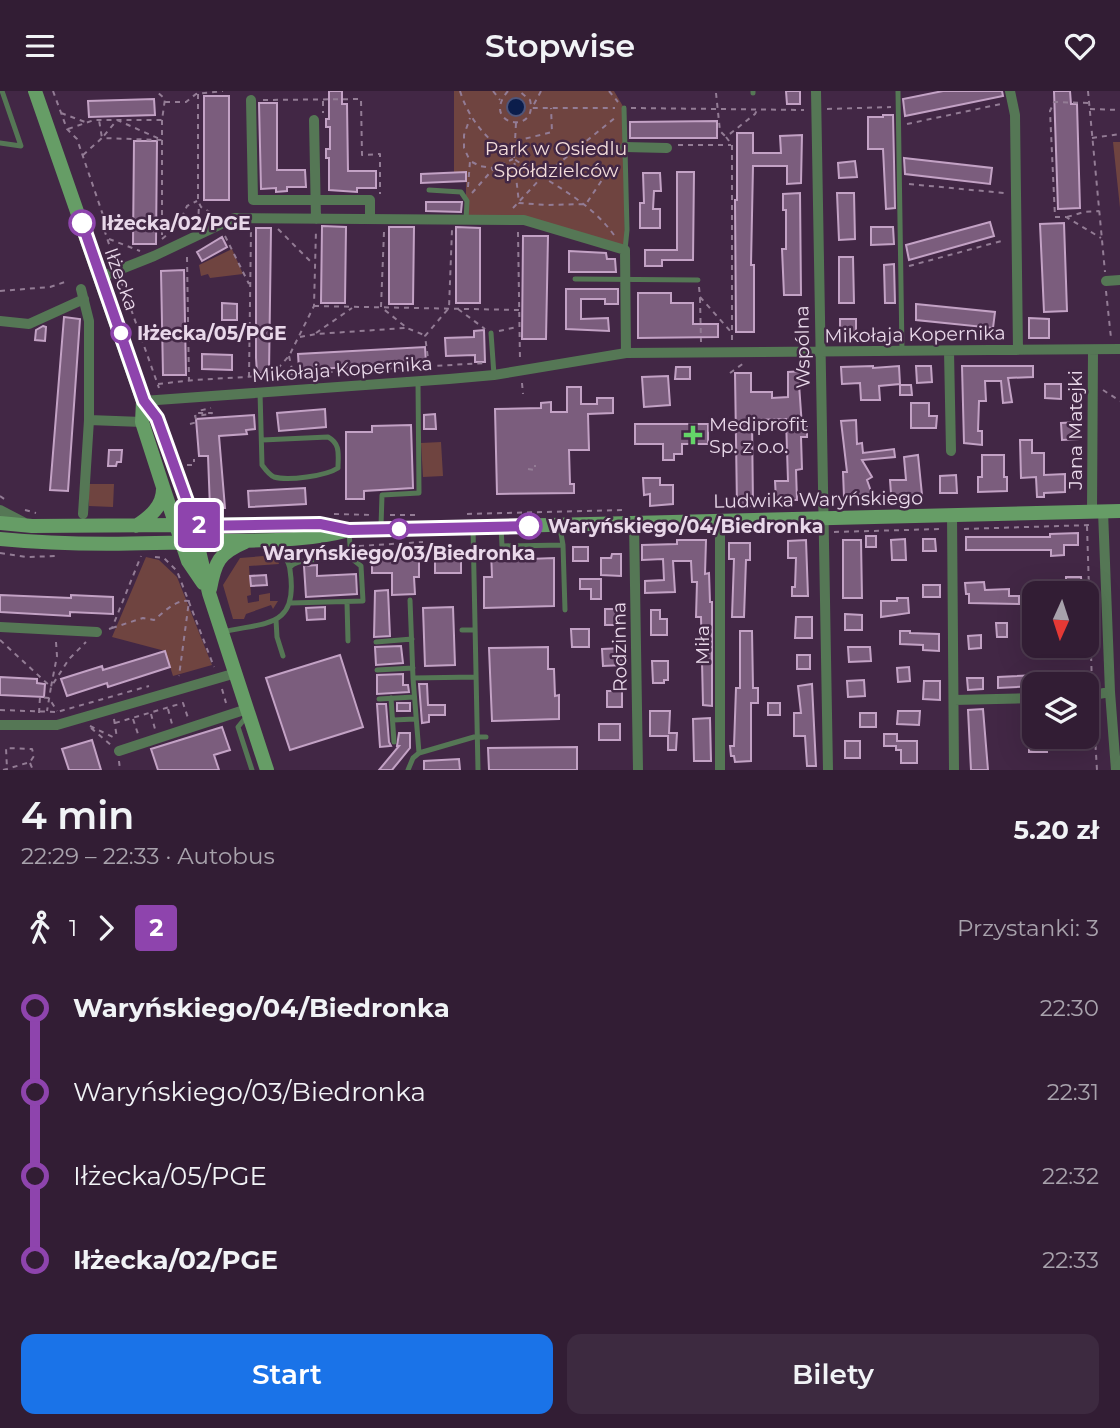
<!DOCTYPE html>
<html lang="pl">
<head>
<meta charset="utf-8">
<style>
  :root { --surface:#321d34; --page:#3d2a40; --text:#f1f3f6; --muted:#a8a2ac; --line:#4d3b4f; --accent:#1a73e8 }
  body { margin:0; font-family:Montserrat,sans-serif; background:var(--page); color:var(--text); height:100vh; display:flex; flex-direction:column; font-size:26px; white-space:nowrap }
  * { box-sizing:border-box; margin:0 }
  p { font-size:23px; color:var(--muted) }
  .icon { flex:none; width:38px; height:38px; fill:none; stroke:currentColor; stroke-width:2; stroke-linecap:round; stroke-linejoin:round }
  .map { position:relative; height:679px; overflow:hidden }
  .sheet { display:flex; flex-direction:column; background:var(--surface); flex:1 }
  .sheet>* { flex:none }
  .badge { padding:0 14px; border-radius:5px; font-size:24px; line-height:46px }
  .needle { width:46px; rotate:183deg }
  .controls { position:absolute; left:1022px; top:490px; display:grid; gap:14px }
  .controls a { display:grid; place-items:center; width:77px; height:77px; border-radius:14px; background:var(--surface); box-shadow:0 7px 28px #0002,0 0 0 2px var(--line); font-size:35px }
  .map>.badge { position:absolute; translate:-50% -50%; box-shadow:0 0 0 4px #fff }
  .legs { display:flex; align-items:center; gap:10px; height:77px; padding:0 21px; font-size:23px }
  .legs p { margin-inline-start:auto }
  .overview { display:flex; align-items:center; justify-content:space-between; height:119px; padding:0 21px }
  h1 { font-size:38px; font-weight:600; line-height:52px }
  .action { display:flex; gap:14px; margin-top:auto; padding:14px 21px }
  .action a { flex:1; height:80px; border-radius:14px; background:var(--accent); color:#fff; font-size:28px; font-weight:600; line-height:80px; text-align:center }
  .action a+a { background:var(--page); color:var(--text) }
  ul { padding:0 21px; list-style:none }
  li { display:flex; align-items:center; gap:24px; height:84px; font-size:26px }
  li i { display:grid; place-items:center; width:10px; height:100%; margin:0 9px; background:currentColor }
  li i::after { content:''; width:18px; height:18px; margin:-9px; border:5px solid; border-radius:50%; background:var(--surface) }
  li p { margin-inline-start:auto }
  li:first-child i { background:linear-gradient(#0000 50%,currentColor 0) }
  li:last-child i { background:linear-gradient(currentColor 50%,#0000 0) }
  header { display:flex; justify-content:space-between; align-items:center; height:91px; padding:0 21px; background:var(--surface); font-size:32px; font-weight:600 }
  .map>svg:first-child { display:block }
</style>
</head>
<body>
<header><svg class="icon" aria-label="menu" viewBox="0 0 24 24"><path d="M4 6h16M4 12h16M4 18h16"/></svg>Stopwise<svg class="icon" aria-label="heart" viewBox="0 0 24 24"><path d="M12 20l-8-8c-3-5 5-10 8-4 3-6 11-1 8 4z"/></svg></header>
<div class="map">
<svg width="1120" height="679" viewBox="0 0 1120 679">
  <rect width="100%" height="100%" fill="#422745"/>
  <!-- green -->
  <path fill="#6f4440" d="M454 0H614L624 17 625 159 524 129H466V81H454Z
    M1120 51V117L1113 51Z
    M232 158 243 183 210 187 208 183 201 185 199 174Z
    M441 351 443 385 423 386 421 352Z
    M89 393H114L113 416 89 415Z
    M276 464 279 473 249 475 251 504 247 505 248 512 259 510V504L270 502V510H278L273 518 271 514 246 523 244 528H233L223 494 240 467Z
    M146 466 159 469 177 486 212 574 173 585 165 560 112 546Z"/>
  <!-- water -->
  <path fill="#0b1d4b" stroke="#4e557b" stroke-width="2" d="M507 16a9 9 0 1 1 18 0a9 9 0 1 1-18 0Z"/>
  <!-- building -->
  <path fill="#7b5d7d" stroke="#c3a2c5" stroke-width="2" d="M329 0H342V13H347L348 80H376V97H357V101L329 99V67H326V58H330V36H326V28H329Z
    M786 0H800V13H787Z
    M943 0H1002L1003 5 905 25 903 8Z
    M1054 0H1070L1071 13H1077L1080 117 1058 118Z
    M204 5H229V109H204Z
    M154 8 155 24 89 26 88 10Z
    M259 12H277V79H305L306 96H287V100L276 101V97L261 98Z
    M883 24H893L895 117 886 118 883 58H868V26H883Z
    M717 30V47H630V31Z
    M737 42H753V62H781L780 45 802 44 801 92 787 93V75H753L751 174H754V241H736L735 109H737Z
    M134 50H157L156 153H133Z
    M904 67 992 77 990 93 905 83Z
    M855 70 857 86 839 87 838 72Z
    M466 81V90L421 92V83Z
    M677 81H694L693 169H662V175H645V159H677Z
    M643 82H660L661 100H654L653 118H660V137H640V112H644Z
    M800 102 801 204H784L782 158H786V119H783V103Z
    M837 102H854L855 148 839 149Z
    M426 111H462L461 121 426 120Z
    M990 131 994 145 909 169 906 154Z
    M1064 132 1067 220 1044 221 1040 133Z
    M322 135 346 136 345 212H321Z
    M389 136H414L413 213H389Z
    M456 136 480 137V212H456Z
    M871 136H893L894 153 871 154Z
    M256 137H271L269 282H257L256 267Z
    M523 145H548L546 248H522Z
    M222 146 227 156 202 170 197 161Z
    M569 160 606 162 607 168H615L616 181H569Z
    M839 166H853L854 212H839Z
    M894 173 895 212H885L884 174Z
    M184 179 186 284H163L161 180Z
    M566 198H618V213H605V208H581V228L608 227 609 240 566 238Z
    M638 202H671V212H693V233H718V246L638 247Z
    M222 212 237 213V229H222Z
    M916 213 995 221 993 237 916 229Z
    M64 226 80 228 68 400 50 399Z
    M1029 227 1049 228V247H1029Z
    M840 228H856V244H840Z
    M43 235 46 236 45 250 35 249 36 239Z
    M484 239 485 271H475V264L446 265 445 247 474 246V240Z
    M425 256 426 272 299 279 298 263Z
    M202 263 232 264V279L202 278Z
    M873 275V277L899 275 900 293 879 295 880 309H861L860 292 842 293 841 276Z
    M916 275H931L932 291 917 292Z
    M962 275H1033V286L1008 287 1012 311 1003 312 1001 290H985L986 310H979L978 340H982V354L964 352Z
    M676 276H690V288H675Z
    M804 280V293H799L802 336H807V346H801L802 378 796 379 797 409H776L775 390H788L786 328 752 329 753 415H737L735 282H751V301H772V307L788 306V281Z
    M668 285 670 314 644 316 642 286Z
    M1045 293H1061V308L1045 307Z
    M900 294H911L912 304H900Z
    M567 296H581V313H597V307H613V322L588 323 589 359H569L570 393H574V402L497 403 495 318 541 317V312L551 311V321H567Z
    M911 312H929V325H937L936 337H911Z
    M325 318 326 336 279 340 277 322Z
    M435 323 436 338H424V324Z
    M254 324 255 338 246 339 247 343 219 345 225 417H210L208 365H199L196 328Z
    M856 329 857 353 862 352 863 362 894 358 895 366 862 369 872 386 867 389 873 406H844L843 381H847L841 330Z
    M1079 331V348L1062 349 1061 332Z
    M635 333H708V353H682V363H674V369H663V353H635Z
    M411 334 413 397 364 400V408H346V341H372V335Z
    M1020 349H1032V362H1044V384L1065 383V401L1044 402V406H1037L1036 386 1021 387Z
    M109 359H122L121 371H117L116 375H108Z
    M918 364 922 404H915V408H896V403H891L890 389H906L904 366Z
    M982 364H1004V386H1007V400L978 401V386H982Z
    M956 384 957 402H940V385Z
    M643 387H660V394H673V413L650 415V403L644 404Z
    M305 397 306 413 249 416 248 400Z
    M1078 442V454H1064V464L1051 465V459H966V446H1050V443Z
    M866 445H876V456H866Z
    M905 448 906 469H892L891 449Z
    M923 448H935L936 460H923Z
    M677 449H706L705 483 709 482 710 511H712V615L703 614 701 526H696L697 491H692L691 470H673L675 501 645 502V490L664 489 663 468 642 469V454L677 453Z
    M806 449 808 505H792V496H795L796 467H788V450Z
    M843 449H861L862 507H843Z
    M729 452H750V469H746L744 526H732L734 468H729Z
    M573 456H588V470H573Z
    M491 460H529V468L554 467V515L484 517V486H492Z
    M612 463H621V485L601 484V467H611Z
    M435 464H461V482H435Z
    M392 467H419V486H414L415 503 392 504V482H372V469Z
    M317 474V485L356 483 357 503 306 506 304 475Z
    M266 484 267 494 251 495 250 485Z
    M1066 486H1081L1082 498 1066 499Z
    M580 488H601V508H591V498H580Z
    M984 491 985 499 1009 498V505H1019V513L969 512V503H966L965 492Z
    M923 494H940V506H923Z
    M388 499 390 545 374 546 375 500Z
    M0 504 71 507V504L113 506V523L70 521V525L0 521Z
    M897 507H908L909 522 881 526V510H897Z
    M325 516V528L307 529 306 517Z
    M453 516 455 574 425 575 423 517Z
    M605 518H619V534H605Z
    M651 519H660V528H667V544H651Z
    M845 523 862 524V539H845Z
    M796 526H812V547H795Z
    M996 532H1007V546H997Z
    M571 538H589V556H572Z
    M740 540H752L753 597H758V612H751V670L735 671 734 665H731L730 655H734L736 597H740Z
    M900 540H910V542L939 543V560L923 559V554L900 553Z
    M981 544V557L969 558 968 545Z
    M401 555 403 572 376 574 375 556Z
    M548 556V578H554L555 605 559 604V628L492 630 489 557Z
    M848 556H870L871 570 849 571Z
    M624 557 625 574 603 575 602 558Z
    M165 560 170 576 108 596 107 592 67 605 61 588 102 575 103 579Z
    M340 564 363 636 290 659 266 587Z
    M797 564H810V578H797Z
    M652 570H668V589H664V592H653Z
    M909 576 910 590 898 591 897 577Z
    M1080 582 1081 593H1034V595L998 597V586Z
    M403 583V594H408L409 601 377 603V584Z
    M0 586 37 588V592L45 593 44 606 0 604Z
    M967 587H983V598L968 599Z
    M864 589 865 605 848 606 847 590Z
    M924 590H940V609L923 608Z
    M419 593H427L428 614H445V624H429V631L422 632Z
    M812 593 816 675H807L805 645H794V622H801L798 595Z
    M607 600H622V616H607Z
    M397 612H410V620H397Z
    M768 612H780V624H768Z
    M377 613H386L389 651 391 655 380 656Z
    M983 618 988 679H971L968 619Z
    M650 620H670L669 642H677L676 659H668V645H650Z
    M898 620H920L919 634 897 633Z
    M860 622H876V636H860Z
    M710 627 711 670H694L693 628Z
    M599 633H620V649H599Z
    M222 636 230 659 214 664 219 679H158L151 658Z
    M399 642H410V657L392 679H379L399 655H397Z
    M884 643H897V650H917V672H901V659H896V655H884Z
    M1029 646H1046L1047 661H1029Z
    M92 649 101 679H69L62 658Z
    M845 650H860V667H845Z
    M577 656V679H489L488 657Z
    M459 668 460 679H424V670Z"/>
  <g fill="none" stroke-linecap="round" stroke-linejoin="round">
    <!-- path -->
    <path stroke="#937c95" stroke-width="2" stroke-dasharray="5 5" stroke-linecap="butt" d="M53 0 67 38 77 48 104 127V138L114 168
      M460 0C484 77 570 83 614 144
      M493 0 500 9
      M508 0C479 34 539 45 530 9L519 0
      M541 0 532 17H615
      M609 0 618 11
      M1088 0 1105 181
      M716 2 720 40 725 45
      M198 3V110L201 116 215 124
      M263 9 361 8 362 64 380 63V103
      M323 10V22
      M165 11H186L196 3 223 0
      M1088 12 1054 11 1050 20 1055 126H1066L1101 147
      M631 17 804 19
      M827 18 891 16
      M1090 18 1120 19
      M61 22 85 31
      M162 29V149
      M516 32 514 68 519 112 546 114 586 113 602 89 617 76
      M907 33 1001 13
      M68 38 94 29H162L165 8 156 0
      M1092 47 1120 43
      M516 50 552 41 551 17
      M678 54H731
      M83 64 102 47 162 49 117 29 102 47 99 29
      M472 71 480 75 493 77
      M909 93 1004 102
      M468 96 470 70 464 57V44L470 27
      M472 102 494 77 513 68
      M513 117 542 86 616 26
      M1067 126 1084 121 1099 120
      M198 133 199 114
      M278 138 311 171H314
      M384 141 381 216 407 237 424 244
      M518 141 520 269
      M225 145 249 193
      M109 148 140 160
      M162 148 178 135 187 115 197 110
      M187 166 189 290
      M909 175 1005 149
      M121 190 159 297
      M699 196 700 206 732 242
      M0 200 50 196 65 191
      M1106 200 1111 247
      M700 207 701 251
      M314 215 519 219
      M458 218 485 238
      M499 240 517 236
      M316 242 352 217
      M300 246 316 243 405 237
      M732 249V54L726 46 755 23 757 19
      M289 265 293 283
      M429 275 425 245 449 217 452 139
      M730 282 744 272
      M271 285 289 265 314 215 316 139
      M249 286 251 138
      M522 292 523 303
      M158 293 194 289 485 272
      M1103 299 1120 310
      M190 333 197 331 195 325 211 323 212 322H198V320L211 317
      M187 374H194V368
      M528 378 535 379V374
      M0 405 7 410
      M201 413 210 422
      M25 419 36 422
      M334 423 374 424
      M467 423 622 419
      M390 424H419
      M1087 435 1092 594
      M964 438 1091 434
      M834 441 941 438
      M359 455 423 451
      M320 458 343 457
      M0 462 27 466 58 465
      M155 466 164 467 177 480 214 576
      M112 537 143 527 154 529C164 521 176 508 189 510L179 585
      M109 538 112 537 141 465
      M0 549 51 596 47 620
      M56 551 57 565 51 596 69 568 86 551
      M222 598 226 612
      M1093 614 1097 679
      M168 618 172 633
      M0 619 57 621 149 595
      M39 622 40 606 49 607 57 620
      M151 623 155 638
      M114 628 117 647
      M133 628 138 643
      M115 632 183 612 188 627
      M90 635 117 648
      M91 637 111 654
      M119 670 120 679
      M30 672 33 679
      M3 679 7 678 30 671 34 665 32 658 6 657 7 678V679"/>
    <!-- lane -->
    <path stroke="#575" stroke-width="5" d="M898 0 902 260
      M753 2V0
      M624 17 627 139 625 159
      M0 52 21 55 2 0
      M429 99 461 101 467 110 466 129
      M575 188 698 189
      M491 242 494 284
      M260 301 262 374C265 378 269 384 274 386 288 390 326 385 338 377 338 364 341 353 328 346L262 349
      M381 435 382 404 419 402 418 291
      M501 435 502 455 563 454
      M473 436 478 679
      M560 437 563 454 565 519
      M290 476C299 466 336 468 351 467
      M410 509 413 587
      M347 511 348 550
      M291 512 363 510 361 475 351 467 349 441
      M276 529 277 546 283 565
      M462 539H475
      M222 541C265 531 299 538 290 479 289 468 281 464 280 449
      M376 551 412 548
      M377 579 413 577
      M476 586 413 587 419 662 474 646H486
      M391 607 394 651
      M379 608 414 606
      M247 625 238 636 252 679
      M393 629 415 628
      M408 679 413 667 419 662"/>
    <!-- street -->
    <path stroke="#575" stroke-width="10" d="M816 0 828 679
      M1010 0 1015 24 1018 259
      M251 9 253 109H370V128
      M314 29 316 128
      M625 56 667 57
      M101 186 154 165 234 127 524 129 625 159 626 262
      M1106 190 1120 189
      M81 198 89 230V329L83 423
      M0 230 29 233 84 208
      M949 260 951 360
      M143 310 449 288 494 284 626 262 1120 258
      M89 329 142 331
      M0 419 23 431
      M1092 420 1093 259
      M1103 420 1110 601 1116 679
      M952 424 954 679
      M634 432 638 679
      M0 536 97 541
      M1087 605 1110 601
      M954 609 1034 607
      M0 634H57L236 582
      M119 660 247 618
      M720 679V430"/>
    <!-- secondary -->
    <path stroke="#669d66" stroke-width="14" d="M35 0 143 310 157 327 188 413 209 502 267 679
      M143 310 142 331 163 396 188 470 203 492
      M0 432 32 435 320 433 344 438
      M136 435C150 426 163 415 163 398
      M0 448C71 455 144 453 215 450 260 449 305 451 349 439L1120 420
      M210 498C215 471 219 462 245 451"/>
  </g>
  <g fill="none" stroke-linecap="round" stroke-linejoin="round">
    <!-- line-1 casing -->
    <g stroke="#fff" stroke-width="16">
      <path id="line-1" d="M82 132 144 310 157 327 161 338 188 413 192 435 320 433 349 439 529 435"/>
    </g>
    <!-- line-1 -->
    <use href="#line-1" stroke="#8e44ad" stroke-width="10"/>
  </g>
  <!-- markers -->
  <g fill="#fff" stroke="#8e44ad" stroke-width="3.5">
    <circle cx="82" cy="132" r="12"/>
    <circle cx="121" cy="242" r="9"/>
    <circle cx="529" cy="435" r="12"/>
    <circle cx="399" cy="438" r="9"/>
  </g>
  <path fill="#64d468" stroke="#422745" stroke-width="2.5" d="M689.5 333.5h7v7h7v7h-7v7h-7v-7h-7v-7h7z"/>
  <g text-anchor="middle" stroke-width="5" stroke-linejoin="round" paint-order="stroke">
    <!-- park labels -->
    <g font-size="19" fill="#f3dddb" stroke="#422745">
      <text x="556" y="64">Park w Osiedlu<tspan x="556" dy="22">Spółdzielców</tspan></text>
    </g>
    <!-- stop labels -->
    <g font-size="19" font-weight="bold" fill="#e9d8ea" stroke="#422745" text-anchor="start">
      <text x="101" y="139">Iłżecka/02/PGE</text>
      <text x="137" y="249">Iłżecka/05/PGE</text>
      <text x="548" y="442">Waryńskiego/04/Biedronka</text>
      <text x="399" y="469" text-anchor="middle">Waryńskiego/03/Biedronka</text>
    </g>
    <!-- street labels -->
    <g font-size="19" fill="#e9d8ea" stroke="#422745">
      <text transform="translate(122 188) rotate(70)" y="7">Iłżecka</text>
      <text transform="translate(915 243) rotate(-1)" y="7">Mikołaja Kopernika</text>
      <text transform="translate(802 256) rotate(-91)" y="7">Wspólna</text>
      <text transform="translate(342 278) rotate(-4)" y="7">Mikołaja Kopernika</text>
      <text transform="translate(1075 339) rotate(-90)" y="7">Jana Matejki</text>
      <text transform="translate(818 408) rotate(-1)" y="7">Ludwika Waryńskiego</text>
      <text transform="translate(702 554) rotate(-90)" y="7">Miła</text>
      <text transform="translate(619 556) rotate(-91)" y="7">Rodzinna</text>
    </g>
    <!-- poi labels -->
    <g font-size="19" fill="#e9d8ea" stroke="#422745" text-anchor="start">
      <text x="709" y="340">Mediprofit<tspan x="709" dy="22">Sp. z o.o.</tspan></text>
    </g>
  </g>
</svg>
<div class="controls">
<a><svg class="needle" viewBox="-14 -14 28 28"><path d="M0-13l5 13h-10z" fill="#e53935"/><path d="M0 13l5-13h-10z" fill="#a8a2ac"/></svg></a>
<a><svg class="icon" aria-label="layers" viewBox="0 0 24 24"><path d="M12 4l9 5-9 5-9-5zM3 14l9 5 9-5"/></svg></a>
</div>
<b class="badge" style="left:199px;top:434px;background:#8e44ad;color:#fff">2</b>
</div>
<section class="sheet">
<div class="overview"><div><h1>4 min</h1><p>22:29 – 22:33 · Autobus</p></div><b>5.20 zł</b></div>
<div class="legs"><svg class="icon" aria-label="walk" viewBox="0 0 24 24"><circle cx="13" cy="4" r="2"/><path d="M13 8l-2 6 4 7M11 14l-3 7M7 12l3-4h3l4 4"/></svg>1<svg class="icon" aria-label="forward" viewBox="0 0 24 24"><path d="M9 5l7 7-7 7"/></svg><b class="badge" style="background:#8e44ad;color:#fff">2</b><p>Przystanki: 3</p></div>
<ul>
<li><i style="color:#8e44ad"></i><b>Waryńskiego/04/Biedronka</b><p>22:30</p></li>
<li><i style="color:#8e44ad"></i><span>Waryńskiego/03/Biedronka</span><p>22:31</p></li>
<li><i style="color:#8e44ad"></i><span>Iłżecka/05/PGE</span><p>22:32</p></li>
<li><i style="color:#8e44ad"></i><b>Iłżecka/02/PGE</b><p>22:33</p></li>
</ul>
<div class="action"><a>Start</a><a>Bilety</a></div>
</section>
</body>
</html>
